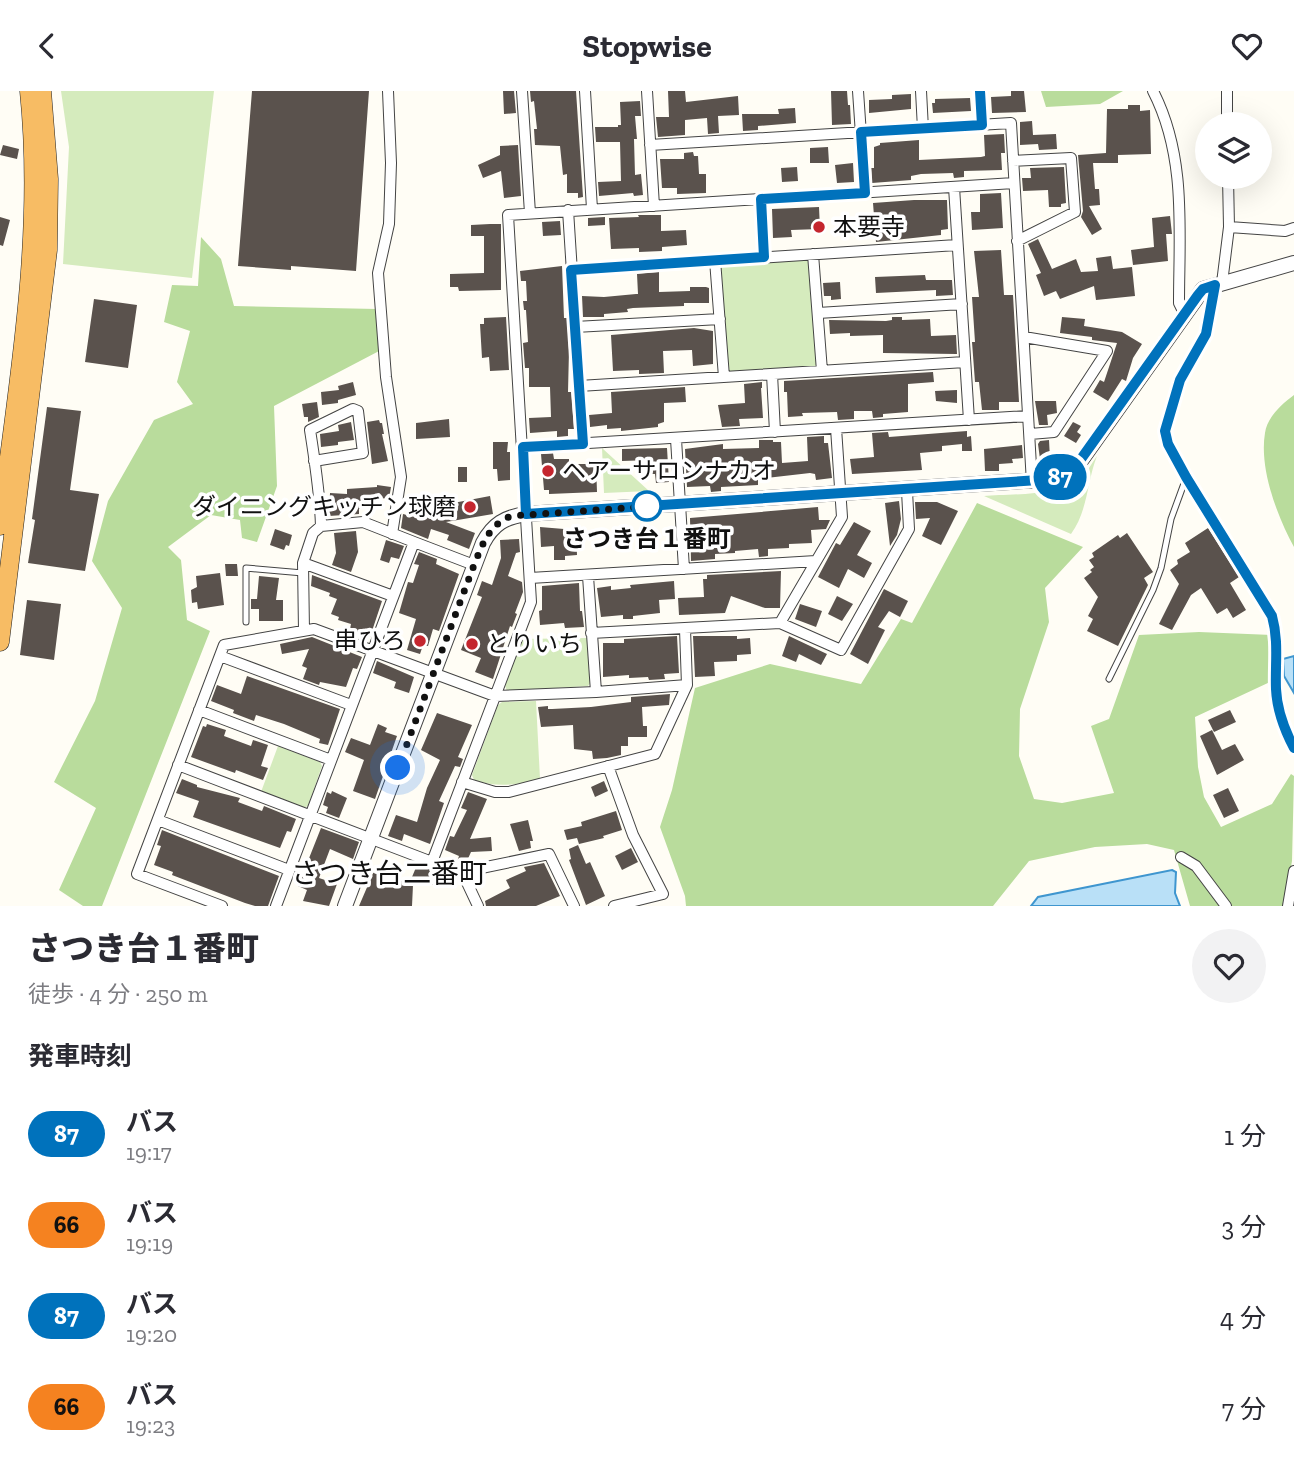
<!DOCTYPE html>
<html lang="ja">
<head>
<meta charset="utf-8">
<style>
  :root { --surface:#fff; --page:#f2f2f3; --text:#2b2b33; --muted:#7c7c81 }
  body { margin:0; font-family:"Zilla Slab","Noto Sans JP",serif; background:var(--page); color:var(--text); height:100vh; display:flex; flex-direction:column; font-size:26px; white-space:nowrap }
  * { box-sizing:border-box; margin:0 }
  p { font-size:23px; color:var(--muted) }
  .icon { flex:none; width:38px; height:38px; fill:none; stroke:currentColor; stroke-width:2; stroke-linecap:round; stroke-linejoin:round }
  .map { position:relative; height:815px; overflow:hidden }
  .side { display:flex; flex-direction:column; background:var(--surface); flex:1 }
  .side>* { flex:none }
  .badge { padding:0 14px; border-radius:23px; font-size:24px; line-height:46px }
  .fabs { position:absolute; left:1195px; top:21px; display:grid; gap:14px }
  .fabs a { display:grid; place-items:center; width:77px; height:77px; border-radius:50%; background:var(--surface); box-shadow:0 7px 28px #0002; font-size:35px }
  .you { position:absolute; width:35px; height:35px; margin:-18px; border:5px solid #fff; border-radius:50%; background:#1a73e8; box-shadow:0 0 0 10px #1a73e833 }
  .map>.badge { position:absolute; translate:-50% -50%; box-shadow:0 0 0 4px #fff }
  h2 { padding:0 28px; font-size:26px; line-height:63px }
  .round { display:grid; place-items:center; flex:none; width:74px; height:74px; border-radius:37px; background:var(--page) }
  .headline { display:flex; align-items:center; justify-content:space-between; height:119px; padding:0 28px }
  h1 { font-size:33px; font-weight:800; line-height:52px }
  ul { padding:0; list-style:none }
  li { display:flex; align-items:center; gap:21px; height:91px; padding:0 28px }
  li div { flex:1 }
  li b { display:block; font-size:26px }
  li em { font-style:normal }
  li .badge { min-width:77px; font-weight:700; text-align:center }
  header { display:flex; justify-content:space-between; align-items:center; height:91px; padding:0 28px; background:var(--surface); font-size:32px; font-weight:800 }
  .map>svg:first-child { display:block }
</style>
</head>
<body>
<header><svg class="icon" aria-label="back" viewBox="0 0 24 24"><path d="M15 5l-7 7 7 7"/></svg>Stopwise<svg class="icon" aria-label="heart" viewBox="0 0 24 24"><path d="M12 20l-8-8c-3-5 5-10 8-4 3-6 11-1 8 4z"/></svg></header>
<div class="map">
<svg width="1294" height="815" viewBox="0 0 1294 815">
  <rect width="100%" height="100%" fill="#fffdf5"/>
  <!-- green -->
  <path fill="#d5ebbd" d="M61 0H214L192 187 63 173 69 56Z
    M806 169 811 171 817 273 814 276 730 283 727 278 720 176 724 173Z
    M602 357 649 400 604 402Z
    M1097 365C1087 390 1088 420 1071 443L984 405C1008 403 1063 405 1081 388 1087 381 1092 372 1097 365Z
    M587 547 591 591 588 595 507 600 505 595 522 548Z
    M536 610 540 688C516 694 498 697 474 689L472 684 498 614 502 611Z
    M278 655 320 671 322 675 308 715 303 717 261 701Z"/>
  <!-- forest -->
  <path fill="#b9dc9c" d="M1041 0H1123L1100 13 1046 16Z
    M201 146 221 168 234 215 377 218 381 259 274 315 277 395 257 451 242 447 240 429 211 424 168 456 181 469 187 529 210 540 102 815H83L59 799 96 717 54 691 95 610 122 517 92 470 108 410 154 329 193 313 177 291 190 240 164 231 172 194 198 195Z
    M1294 304V456C1277 425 1259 377 1265 342 1267 326 1282 313 1294 304Z
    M977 412 1083 456 1045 497 1049 531 1020 618 1019 665 1034 708 1062 712 1114 702 1091 635 1109 628 1139 544 1199 541 1273 544 1270 591 1195 626 1198 676 1204 706 1221 736 1272 713 1291 683 1294 685 1292 770 1284 815H1190L1174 759 1147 753 1095 756 1029 770 993 815H686L685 805 660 736 672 699 695 597 770 573 861 593 901 528 912 532Z"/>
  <!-- water -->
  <path fill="#b9e0f7" stroke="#3f96cf" stroke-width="2" d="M1294 565V602L1284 585 1283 568Z
    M1172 779 1176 781 1175 802 1180 815H1031L1038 806Z"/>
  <!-- building -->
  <path fill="#5a524d" d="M252 0H369L356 180 291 175V179L238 175Z
    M503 0H514L516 22 504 23Z
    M530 0H576L583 106 578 107V102H567V83L563 84 560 55 535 54 534 38H537L534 10 531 11Z
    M668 0H685L686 11 738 5 739 24 718 25 719 42 708 43 707 27 685 29V44L658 46 656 26H669Z
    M831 0H847L848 14H850L851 33 832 34Z
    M1011 0H1024L1026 21 992 22 991 6 1011 5Z
    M911 3V18L869 22V9L892 8V4Z
    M970 7 971 20 933 22 932 12H935V8Z
    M640 10 641 25H635L637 48H634L635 84 641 83 643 104 634 105 633 102 599 105 598 91 621 90 620 51H596L595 36H618V34H621L620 11Z
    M1128 14H1140V20L1150 19 1151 63 1118 64V72H1093L1095 98H1099L1100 114 1089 115 1102 138 1092 144 1081 126 1083 120 1078 64 1106 62 1107 18H1128Z
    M795 17 796 32 758 35V39L743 40 742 23H779L778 18Z
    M1032 30 1033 44 1056 43 1057 58 1039 59 1038 53 1020 54V31Z
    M1004 43 1005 62H1001L1002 79 964 80V86L954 87 953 82 921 83 911 85V89L872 92 871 77H874V56L880 54V52L919 49V69L981 66 985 65 984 44Z
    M3 54 19 58 17 68 0 64Z
    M518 54 521 105 504 107 501 80 483 87 478 74 500 64V55Z
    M828 56 829 72H810V57Z
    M693 61 694 65H698L699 83H706V102L677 103V97H662L660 68H684V62Z
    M853 72 854 91 837 92 835 74Z
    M797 76 798 90 782 91 781 77Z
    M1064 76 1066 112 1061 113V116H1049L1048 99 1023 100 1022 87H1031L1030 77Z
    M1001 102 1003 137 972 139 971 121H980V103Z
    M914 109H947L948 138 941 139V144L876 151 873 112Z
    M819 116 820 138 791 139 792 146 773 147 772 118Z
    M638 124H661V140L686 139 687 154 662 156V160L639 161V157L611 158 609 127 639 126Z
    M1170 125 1172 143H1166L1168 170 1133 174 1131 159 1154 156 1152 127Z
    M0 126 10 129 3 155 0 154Z
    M605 126V134L588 135V127Z
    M560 130 561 144 543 145 542 131Z
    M490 133H501V199L459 200 458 196H450V183L484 182V145H471V134Z
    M1038 148 1052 178 1076 168 1081 181 1098 180 1096 167 1111 165 1113 178 1132 176 1135 205 1096 209 1094 195 1060 208 1056 200 1044 205 1036 184 1041 182 1028 153Z
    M1001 159 1004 204H1013L1019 311H999V319H982L979 291H975L972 251H975L972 206H979L974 160Z
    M562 175 564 227H567L569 259 568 301H571L574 338H568V345L557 346V340L530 342 529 327 551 326 550 296H529V277H525L523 252 528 251 526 219H524L523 210H527L526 190H521L520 180Z
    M659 181V201L690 200V196H706L709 197V212H684V215L633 217 627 218 628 221 604 223V226H583L582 205 604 206 636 203H638L637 183Z
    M925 184 926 189H952L953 204 936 205V199L876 202 875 186Z
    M840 191 841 208 831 209V205H824L823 192Z
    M94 208 137 214 128 277 85 271Z
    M506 226 509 279 490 280 489 266 482 267 480 233H484V227Z
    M892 226H902V229L930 228 931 245 956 244 957 263 883 262V244L850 245V242L830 243 829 229 886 230 892 229Z
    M1062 226 1085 228 1084 235 1122 241 1142 253 1133 267 1126 290 1122 288 1108 310 1093 301 1100 289 1104 291 1117 252 1092 249V246L1060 242Z
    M694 237 713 240V273L693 275 692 259 663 260 664 282 639 283V279L613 280 611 244Z
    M933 281 934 291 908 293V321L883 323V326L873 327 872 320H854V328L838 329 837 321 802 322 803 325 788 326 787 301H784V290Z
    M353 291 356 304 338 309V312L322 314 321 301 339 299 338 295Z
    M762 291V297H761L763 327 739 328 740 335 722 336 718 314 745 312 744 293Z
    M685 296 686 311 664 312V331L658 333V336L621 340V337L607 338V334L590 336 589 324 612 322 611 301Z
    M957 299V312L936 310 935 300Z
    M1035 310H1056L1057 322 1047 324 1048 334H1039Z
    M317 311 319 326 308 331V326H304L302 313Z
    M47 316 81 320 70 399 99 403 85 480 28 472 35 429 32 428Z
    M449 328 450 346 416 348V332Z
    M379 329 380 332H382L384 343H382L388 370 372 373 367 331Z
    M351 331 354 349 338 351V354L321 356 320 343 339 340 338 334Z
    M1073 331 1081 335 1077 341 1081 344 1076 352 1064 345Z
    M967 340V346L971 345 972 360H962V353L942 355V360L920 362 922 379 852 383 850 368 874 366 872 342 888 341 889 346Z
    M824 345V352H828L832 387 816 389 815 383 810 382 758 388V394L721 396V400L711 401 710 395 687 396 685 358 723 353V358L759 357V349H773V351H781L782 372 808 370 807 346Z
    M1049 349 1050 368H1040L1038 353 1040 350Z
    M493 351H508L507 361H510V389L498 390 497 378H493Z
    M1022 354 1023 367 1012 368 1013 372 999 373V380H985L984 358Z
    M667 357 669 391 656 392 655 383H651V369L622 370V358Z
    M553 362 554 368H569V373H596L597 401 549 403V399H544L541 363Z
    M458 376H467V391H458Z
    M377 394 391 396 389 408 364 405 365 418H359V423L329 425 330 402 347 403V398L377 396Z
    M490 405 493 423 446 431 475 442 469 458 447 449 449 444 431 438 428 448 401 437 403 423 411 425 417 406 427 409 425 419 451 427 448 413Z
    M899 410 901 428 897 444 890 455 885 412Z
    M915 411H937L958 420 941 454 922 445 930 427 916 428Z
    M818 416 819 429H830L826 438 811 439 812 452 789 453V457L768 458V465L759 466 758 458 735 460V462L715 463V468L691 470 690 427Z
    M854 431 871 440 857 464 872 472 864 487 848 478 839 497 818 486 836 452 840 454Z
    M540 436 576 439 577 464 565 465V469H554V455L541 456Z
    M1208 437 1239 486 1230 492 1246 519 1233 527 1227 517 1217 523 1201 497 1191 504 1172 539 1159 533 1179 493 1170 479 1178 473 1177 469 1190 461 1185 452Z
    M275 438 292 444 289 455 286 454 284 459 270 454Z
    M356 440 358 461 351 481 332 474 336 462 334 442Z
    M1127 442 1153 481 1144 487 1148 494 1118 555 1087 540 1093 528 1088 525 1098 506 1084 487 1092 481 1090 479 1094 476 1089 469 1094 466 1092 462 1118 444 1120 447Z
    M519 448 520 461 516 462 508 485 522 491 523 501 515 522 517 523 512 536 510 535 493 588 475 581 481 567 461 559 482 506 477 504 482 490 492 494 501 467 500 449Z
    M386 449 404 455 399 468 391 466 389 472 380 469Z
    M419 461 437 468 436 473 459 483 439 540 433 538 428 555 423 554 420 563 407 559 416 528 399 522 408 491 413 492 419 474 414 473Z
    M225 473H237L238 485H226Z
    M781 480 780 517H765L731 505 725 522 679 524 678 507 704 506 703 488H707V484Z
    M220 482 224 514 198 518 197 511 192 512 191 499 197 496 196 485Z
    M312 484 382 510 370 546 350 538 351 533 338 529 339 526 331 523 337 508 329 505 330 502 311 495Z
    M259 485 279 487 276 509H283V530H259V518H251V508H257Z
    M674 490 675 508 659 509 660 522 633 525V528H623V524L601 526 597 497 611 495V499L631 497 630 494Z
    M579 492 580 520H582L584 536 565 537 564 532 540 534 539 520 542 519V495Z
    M884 498 908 510 900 526 889 520 878 536 885 539 868 573 850 563Z
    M837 505 853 513 842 530 828 523Z
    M27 509 61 513 54 569 20 564Z
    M800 513 822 520 816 536 795 528Z
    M677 545 679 582 664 583 665 588 649 589 648 586 629 587V584L603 586V552H624V548Z
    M693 545H737V548L750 547 751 563 737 564V570L714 571 715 585 695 586Z
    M789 545 827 563 821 574 799 563 796 571 782 565Z
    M312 546 362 566 357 578 353 577 346 596 320 591 319 594 303 588 307 577 302 575 309 558 282 563 280 553Z
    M377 570 414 586 409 602 394 597 396 591 373 582Z
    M247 585 340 618 328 654 319 652 320 648 284 633 256 624 254 630 233 622 234 619 211 610 217 594 241 603Z
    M670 603 669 614 642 616 643 635H647V646H628V655H621V664L607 667 593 668 592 660 574 658 573 634 541 636 538 616 548 615V618H552L591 616 631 611V606Z
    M1230 619 1236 631 1214 641 1208 629Z
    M437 622 472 634 458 666 463 668 460 676 455 675 439 710 444 712 430 753 404 743 402 750 388 745 396 724 417 731 427 697 440 669 421 659Z
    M207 633 226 639 224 645 251 655 253 649 268 654 261 675 268 677 263 689 236 679 235 682 191 666 203 635 206 636Z
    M378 633 387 637 385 641 397 645 375 708 353 700 364 669 345 661 351 647 370 654Z
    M1212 639 1222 659 1235 653 1244 669 1217 684 1200 645Z
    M182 688 197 694V696L240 707 238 711 262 720 264 715 296 728 291 741 287 740 280 757 193 726 199 710 176 702Z
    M604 690 608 700 595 706 591 696Z
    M1228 697 1239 720 1224 727 1213 704Z
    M332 700 347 707 339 727 326 722 328 716 323 714 327 701 331 703Z
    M468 701 487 708 470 748 491 746 492 760 471 761 466 772 462 773 457 771 459 765 445 759 450 745 454 746 467 719 461 717Z
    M616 720 622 739 603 745 604 747 579 753 577 747 567 749 564 739 582 735 581 731Z
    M528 729 533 750H530L531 757 519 760 510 733Z
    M321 737 359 751 353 768 330 758 319 787 337 793 329 815 303 810 307 799 298 795Z
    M162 739 279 785 268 815H255L245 812 172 784 173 781 154 774 161 755 157 754Z
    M578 754 586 773 590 771 605 805 586 814 569 769 571 768 569 758Z
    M631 757 638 771 622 779 615 765Z
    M544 772 560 805 536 815H486L485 810 510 797 506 789 526 780 524 776Z
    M417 774 438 781 433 794 412 786Z
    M374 780 413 794 412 815H359Z"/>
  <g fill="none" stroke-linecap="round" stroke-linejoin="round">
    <!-- service casing -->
    <g stroke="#444" stroke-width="7">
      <path id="service" d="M246 531V477L303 482
        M1109 588 1153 499 1161 477 1171 428 1186 387"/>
    </g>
    <!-- minor casing -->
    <g stroke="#444" stroke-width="12">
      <path id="minor" d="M388 0 391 72 389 133 378 182 386 286 401 386 392 443
        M522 0 530 122
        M585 0 592 118
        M647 0 654 115
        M858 0 865 102
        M921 0 923 38
        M980 0 982 34
        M1153 0C1187 66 1179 141 1179 212L1184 222
        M1227 0V33
        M650 54 1011 32 1032 392
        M1013 70 1071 67 1075 121 1017 150
        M954 96 969 329
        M761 108 764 166
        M568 119 583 353
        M1229 136 1285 140 1294 137
        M813 163 822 280
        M715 169 724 286
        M571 179 957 154
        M1222 192 1229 136 1228 86
        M1215 194 1206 243 1180 289 1165 340 1168 353 1187 386 1272 525C1281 557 1272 589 1279 621 1282 634 1288 646 1294 657
        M818 222 962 213
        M575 236 720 228
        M1024 246 1107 260 1054 341 1030 343
        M772 283 775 341
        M579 295 965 271
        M676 348 684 478
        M523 356 1028 325
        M314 370 363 362 358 320 353 318 310 339C315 371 320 402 321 435
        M303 472 313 442 321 435 363 431 414 451
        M588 485 596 601 687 594
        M530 487 816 470
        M780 532 842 426 836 337
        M304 540 303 472 393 505
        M591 542 780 532 841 559 909 438 907 400
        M220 565 351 614
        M199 619 331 669
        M178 674 432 771 531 511 508 124 1014 92
        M608 675 633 744 663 803 614 815
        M462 691 495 701H509L655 663 687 594 685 538
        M158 729 289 779
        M1181 766 1196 775 1226 815
        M432 771 462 781 549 763 574 815
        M462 781 478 815
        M222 815 137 783 224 554 314 538 495 605 596 601
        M276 815 414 451 474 474
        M1288 815 1294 780"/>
    </g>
    <!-- tertiary casing -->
    <g stroke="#444" stroke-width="16">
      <path id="tertiary" d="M345 815 483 452C493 433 505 426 526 423L1054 388 1070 380 1082 368 1203 198 1294 172"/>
    </g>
    <!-- trunk casing -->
    <g stroke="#222" stroke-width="19">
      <path id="trunk" d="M0 435C18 291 44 145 29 0
        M0 551 48 159 49 88 42 0"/>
    </g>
    <!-- service -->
    <use href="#service" stroke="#fff" stroke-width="5"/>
    <!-- minor -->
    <use href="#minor" stroke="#fff" stroke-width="10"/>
    <!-- tertiary -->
    <use href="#tertiary" stroke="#fff" stroke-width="14"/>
    <!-- trunk -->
    <use href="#trunk" stroke="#f7bc64" stroke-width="18"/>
  </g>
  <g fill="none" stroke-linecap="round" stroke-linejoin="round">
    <!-- line casing -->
    <g stroke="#fff" stroke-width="16">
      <path id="line" d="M980 0 982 34 861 41 865 102 761 108 764 166 571 179 583 353 523 356 526 423 1054 388 1076 375 1198 204 1203 198 1215 194 1206 243 1180 289 1165 340 1168 353 1186 386 1272 525C1279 550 1275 573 1276 598 1277 620 1284 638 1294 657"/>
    </g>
    <!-- line -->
    <use href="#line" stroke="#0072bc" stroke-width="10"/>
    <!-- walk -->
    <path stroke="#111" stroke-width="7" stroke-dasharray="0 12.6" d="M398 677 474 474C483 452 489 434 511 425L655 415H647"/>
  </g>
  <!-- markers -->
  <g fill="#c4262e" stroke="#fff" stroke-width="2.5">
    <circle cx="819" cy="136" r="7"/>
    <circle cx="548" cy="380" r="7"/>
    <circle cx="470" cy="416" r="7"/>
    <circle cx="420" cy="550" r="7"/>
    <circle cx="472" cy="553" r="7"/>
  </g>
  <circle fill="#fff" stroke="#0072bc" stroke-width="3.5" cx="647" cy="415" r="14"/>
  <g text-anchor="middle" stroke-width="7" stroke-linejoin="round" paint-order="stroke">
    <!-- poi labels -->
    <g font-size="24" fill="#111" stroke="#fff" text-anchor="start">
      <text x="833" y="144">本要寺</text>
      <text x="562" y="388">ヘアーサロンナカオ</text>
      <text x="456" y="424" text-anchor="end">ダイニングキッチン球磨</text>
      <text x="406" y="558" text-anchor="end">串ひろ</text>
      <text x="486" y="561">とりいち</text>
    </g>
    <!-- stop labels -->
    <g font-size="24" font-weight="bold" fill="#111" stroke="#fff">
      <text x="647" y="456">さつき台１番町</text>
    </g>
    <!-- quarter labels -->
    <g font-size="28" fill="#111" stroke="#fff">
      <text x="389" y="792">さつき台二番町</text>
    </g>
  </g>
</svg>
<div class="fabs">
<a><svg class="icon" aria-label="layers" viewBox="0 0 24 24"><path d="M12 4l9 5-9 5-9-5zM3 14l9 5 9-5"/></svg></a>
</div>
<div class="you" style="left:398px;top:677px"></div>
<b class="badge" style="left:1060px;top:386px;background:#0072bc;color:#fff">87</b>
</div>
<section class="side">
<div class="headline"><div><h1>さつき台１番町</h1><p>徒歩 · 4 分 · 250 m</p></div><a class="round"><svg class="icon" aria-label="heart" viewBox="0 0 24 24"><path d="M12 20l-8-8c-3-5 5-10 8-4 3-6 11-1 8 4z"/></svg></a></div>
<h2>発車時刻</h2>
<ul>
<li><span class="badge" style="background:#0072bc;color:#fff">87</span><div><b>バス</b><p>19:17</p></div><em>1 分</em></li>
<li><span class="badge" style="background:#f58220;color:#111">66</span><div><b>バス</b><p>19:19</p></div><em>3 分</em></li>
<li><span class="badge" style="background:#0072bc;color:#fff">87</span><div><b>バス</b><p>19:20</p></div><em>4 分</em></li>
<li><span class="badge" style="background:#f58220;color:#111">66</span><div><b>バス</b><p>19:23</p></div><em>7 分</em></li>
</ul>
</section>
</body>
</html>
